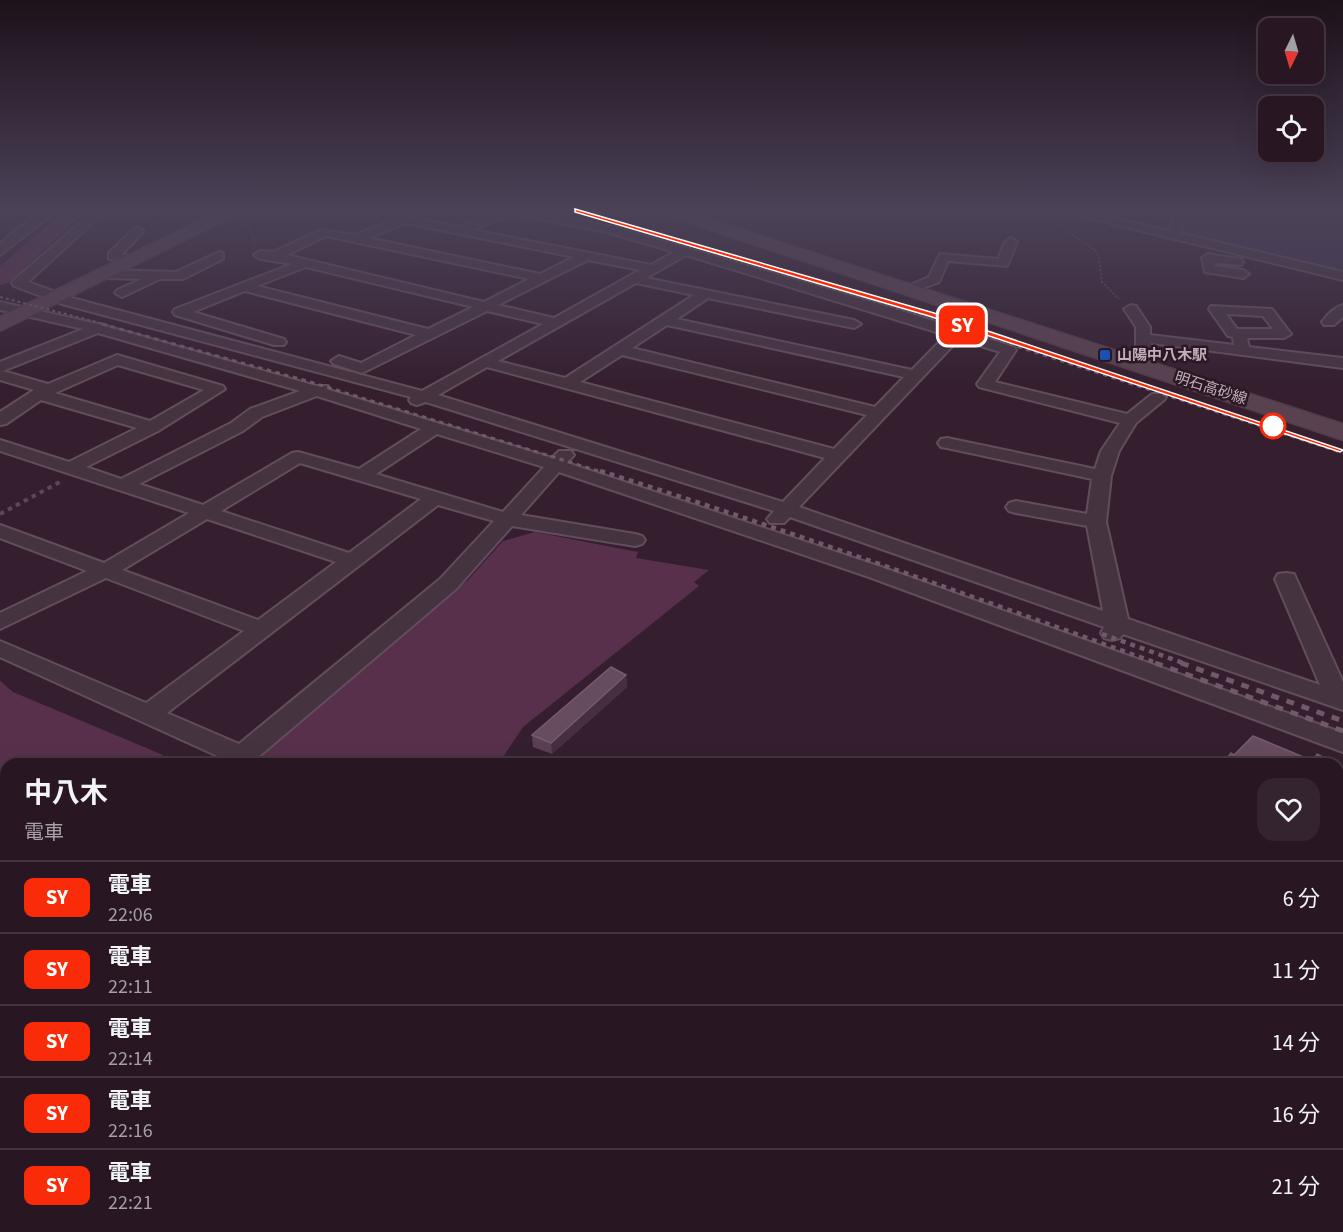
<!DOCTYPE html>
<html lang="ja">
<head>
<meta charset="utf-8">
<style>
  :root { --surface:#281723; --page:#342430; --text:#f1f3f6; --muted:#a59fa6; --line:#443641 }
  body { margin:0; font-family:"Source Sans 3","Noto Sans JP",sans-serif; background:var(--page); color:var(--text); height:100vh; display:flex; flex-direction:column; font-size:22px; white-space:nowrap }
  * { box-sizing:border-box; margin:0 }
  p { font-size:20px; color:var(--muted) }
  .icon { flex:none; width:33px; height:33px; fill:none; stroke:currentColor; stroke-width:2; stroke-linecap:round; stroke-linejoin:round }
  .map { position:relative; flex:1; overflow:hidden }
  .details { position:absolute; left:0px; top:758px; width:1344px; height:476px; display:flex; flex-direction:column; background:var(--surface); border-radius:18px 18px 0 0; box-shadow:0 6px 24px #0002,0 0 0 2px var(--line) }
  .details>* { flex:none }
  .badge { padding:0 12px; border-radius:9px; font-size:21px; line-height:39px }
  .needle { width:39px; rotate:185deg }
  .controls { position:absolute; left:1258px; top:18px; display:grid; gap:12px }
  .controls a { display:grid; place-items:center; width:66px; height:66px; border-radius:12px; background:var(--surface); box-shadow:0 6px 24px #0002,0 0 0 2px var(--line); font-size:30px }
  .map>.badge { position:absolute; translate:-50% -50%; box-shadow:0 0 0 3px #fff }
  .round { display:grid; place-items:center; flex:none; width:63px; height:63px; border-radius:18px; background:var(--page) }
  .summary { display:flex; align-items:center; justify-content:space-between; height:102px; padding:0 24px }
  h1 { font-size:28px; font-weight:700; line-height:45px }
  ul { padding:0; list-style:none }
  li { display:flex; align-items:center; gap:18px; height:72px; padding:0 24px; border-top:2px solid var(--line) }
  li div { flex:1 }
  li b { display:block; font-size:22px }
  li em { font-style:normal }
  li .badge { min-width:66px; font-weight:700; text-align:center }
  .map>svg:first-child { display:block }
</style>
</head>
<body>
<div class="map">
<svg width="1343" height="1232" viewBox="0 0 1343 1232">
  <rect width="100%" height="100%" fill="#351f2f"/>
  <!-- green -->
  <path fill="#3d2f49" d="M1185 211H1296L1343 222V273L1178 235Z"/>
  <!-- water -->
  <path fill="#58304b" d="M535 532 638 552 636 558 709 570 694 582 699 586 523 727 499 763H254L468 580 503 541Z
    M0 681 13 692 163 755 157 763 6 764V915L0 920Z
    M6 957V1093L0 1094V963Z"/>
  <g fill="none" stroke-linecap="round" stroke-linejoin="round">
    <!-- river -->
    <path fill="#58304b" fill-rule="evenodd" d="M65 211H86L8 283 0 285V266Z"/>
    <!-- street casing -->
    <g stroke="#614d5b" stroke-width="4">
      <path id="street" d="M44 211H56L0 255V244L17 229Z
        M94 211H105L28 282 72 298 422 391 543 324 487 311 362 373 334 364 331 361 339 356 361 363 416 335 245 291 193 312 284 339 286 342 284 345H274L175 315 173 312 175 309 292 264 260 259 254 255 260 251 273 252 321 230 354 235 404 216 460 227 499 211H530L613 227 880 304 1014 347 1016 350 995 382 1127 414 1152 394H1164L1166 397 1164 400 1136 423 1119 451 1111 476 1106 522 1128 619 1320 685 1275 579 1278 574 1286 573 1294 574 1343 682V710L1123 634 1120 638 1112 640 1104 638 1101 633 1104 627 790 517 784 523H770L767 519 774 511 426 402 417 405 411 403 409 400 411 397 62 304 14 286 12 283 14 280ZM511 214 607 232 674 252 651 265 473 230ZM405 223 574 257 540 274 368 238ZM326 236 529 279 484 302 287 255ZM686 255 946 335 912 370 677 319 708 298 854 328 861 324 854 320 646 278ZM588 260 640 270 554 318 498 305ZM306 267 473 307 428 329 257 286ZM636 283 694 295 565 378 498 361ZM667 325 904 377 875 407 632 348ZM959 339 1000 352 977 384 979 387 1120 423 1101 451 1095 469 947 438 941 439 938 443 941 447 947 448 1092 479 1087 514 1016 501 1009 503 1006 507 1009 511 1016 513 1087 526 1103 611 799 507ZM622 355 867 415 834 449 580 382ZM487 367 825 458 783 502 438 395Z
        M1067 211H1084L1169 231 1176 211H1186L1180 233 1343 272V280L1068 213Z
        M138 228 144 231 122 254 136 257 138 260 136 263 109 259V253L134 229Z
        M1011 238 1017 242 1007 266 948 261 939 282 908 293 901 289 929 277 940 254 998 259 1005 242Z
        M219 252 223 253V259L183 279H160L122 297 115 293 117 290 142 279 103 278 97 274 103 270 176 272Z
        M1208 254 1241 259 1243 262 1241 265 1215 263V266L1243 270 1249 274 1243 278 1205 272 1202 258Z
        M0 302 102 325 316 386H328L329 390 552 458 559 451H571L574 455 567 463 884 568 1343 733V752L869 577 559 472 521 515 635 534 642 536 645 540 642 544 635 546 512 526 456 589 250 764H219L222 758 0 657V641L146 703 244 631 106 578 0 629V613L87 571 0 538V525L104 563 189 513 0 451V440L69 462 137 428 41 400 6 424 0 425V412L34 390 0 380V362L83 329 0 310ZM98 333 300 391 250 409 231 423 121 479 86 467 158 431 225 389 223 386 117 355 48 384 3 371ZM118 365 204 390 150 421 55 393ZM317 396 421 429 359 469 298 452 292 453 203 505 139 484 243 431 262 417ZM437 434 544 467 503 512 376 474ZM300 463 421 499 349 553 221 511ZM438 505 494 521 440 579 239 744 167 713ZM207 519 336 562 258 620 122 570Z
        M1131 305 1136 306 1150 327V335L1234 345 1233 337 1228 336 1209 309 1211 306 1272 309 1291 334 1284 338H1247L1249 347 1343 358V368L1151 343 1152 358 1160 369 1157 372H1147L1136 359V327L1124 309ZM1226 314 1263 316 1273 329H1237Z
        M1343 305V317L1334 325H1324L1322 322C1327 315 1335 307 1343 305Z
        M6 927V956L0 959V929Z
        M1343 996V1033L1338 1034V998Z
        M6 1091V1127L0 1128V1092Z
        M863 1227H918L920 1232H865Z
        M1190 1227H1231L1229 1232H1188Z"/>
    </g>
    <!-- secondary casing -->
    <g stroke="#4f3c49" stroke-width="3">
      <path id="secondary" d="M220 211H240L238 214 0 331V317Z
        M661 211H684L1343 424V440L663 214Z"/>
    </g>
    <!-- path-far1 -->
    <path stroke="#59485c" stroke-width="2" stroke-dasharray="2 2" stroke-linecap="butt" d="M1051 211 1065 230 1095 250 1099 258 1102 282 1119 299
      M1302 211 1343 220
      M150 225 178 211
      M256 244 247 222 264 211"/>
    <!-- path -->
    <path stroke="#59485c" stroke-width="4" stroke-dasharray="4.5 4.5" stroke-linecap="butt" d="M0 514 60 482"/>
    <!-- street -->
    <use href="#street" fill="#463340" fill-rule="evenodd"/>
    <!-- secondary -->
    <use href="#secondary" fill="#594150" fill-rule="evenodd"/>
    <!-- rail-far3 -->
    <path stroke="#705968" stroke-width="2" stroke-dasharray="3 3" stroke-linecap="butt" d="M568 211 953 325
      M0 297 108 325"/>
    <!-- rail-far2 -->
    <path stroke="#705968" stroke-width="3" stroke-dasharray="4.5 4.5" stroke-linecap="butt" d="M102 324 307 381 605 473
      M949 324 1343 453"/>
    <!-- rail-far1 -->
    <path stroke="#705968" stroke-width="4.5" stroke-dasharray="5 5" stroke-linecap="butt" d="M600 471C788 530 974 597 1159 664
      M1102 634 1186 664"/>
    <!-- rail -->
    <path stroke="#705968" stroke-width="5" stroke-dasharray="8 8" stroke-linecap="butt" d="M1155 663 1343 731
      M1181 663 1343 721"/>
  </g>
  <!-- wall -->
  <path fill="#5b4053" d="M626 675 627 687 552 754 533 747 532 735Z"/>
  <!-- shaded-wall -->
  <path fill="#472e40" d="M626 675 627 687 552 754 551 743Z"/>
  <!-- building -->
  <path fill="#664c5e" stroke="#755b6d" stroke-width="1.5" d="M611 667 626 675 551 743 532 735Z
    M1253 736 1313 761 1317 754 1336 764H1223L1231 753 1234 755Z
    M1338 764 1343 767V889L1338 896Z"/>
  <!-- sky -->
  <linearGradient id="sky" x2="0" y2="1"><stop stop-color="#1d111a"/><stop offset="0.55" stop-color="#4b4258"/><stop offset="1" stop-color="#4b4258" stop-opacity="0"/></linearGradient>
  <rect width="1343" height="383" fill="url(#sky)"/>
  <!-- line -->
  <path fill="#fa2b08" stroke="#fff" stroke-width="1.5" d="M575 209 934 313 1343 450 1340 452 929 316 575 212Z"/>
  <!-- markers -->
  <rect fill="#1a4fb4" stroke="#2a1825" stroke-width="2" x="1099" y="349" width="12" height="12" rx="3"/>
  <circle fill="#fff" stroke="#fa2b08" stroke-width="3" cx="1273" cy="426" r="12"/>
  <g text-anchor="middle" stroke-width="5" stroke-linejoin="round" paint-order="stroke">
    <!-- far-poi labels -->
    <g font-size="15" font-weight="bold" fill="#c3adbb" stroke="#2a1825" text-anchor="start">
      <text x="1117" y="360">山陽中八木駅</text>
    </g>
    <!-- far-street labels -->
    <g font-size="15" fill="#c3adbb" stroke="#2a1825">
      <text transform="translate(1211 388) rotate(18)" y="5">明石高砂線</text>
    </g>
  </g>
</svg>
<div class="controls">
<a><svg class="needle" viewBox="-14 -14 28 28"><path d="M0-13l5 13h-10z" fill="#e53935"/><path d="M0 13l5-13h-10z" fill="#a59fa6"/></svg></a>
<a><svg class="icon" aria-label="locate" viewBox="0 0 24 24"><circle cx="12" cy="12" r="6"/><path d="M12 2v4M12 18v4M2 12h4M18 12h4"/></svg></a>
</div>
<b class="badge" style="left:962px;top:325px;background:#fa2b08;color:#fff">SY</b>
<section class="details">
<div class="summary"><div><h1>中八木</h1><p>電車</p></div><a class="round"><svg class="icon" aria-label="heart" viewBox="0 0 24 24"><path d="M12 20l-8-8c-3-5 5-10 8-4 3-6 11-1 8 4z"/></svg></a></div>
<ul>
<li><span class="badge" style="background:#fa2b08;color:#fff">SY</span><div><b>電車</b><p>22:06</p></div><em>6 分</em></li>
<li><span class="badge" style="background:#fa2b08;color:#fff">SY</span><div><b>電車</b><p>22:11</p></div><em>11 分</em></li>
<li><span class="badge" style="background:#fa2b08;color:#fff">SY</span><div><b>電車</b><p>22:14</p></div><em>14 分</em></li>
<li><span class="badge" style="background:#fa2b08;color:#fff">SY</span><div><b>電車</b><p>22:16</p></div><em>16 分</em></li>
<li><span class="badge" style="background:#fa2b08;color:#fff">SY</span><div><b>電車</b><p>22:21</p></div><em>21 分</em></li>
</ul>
</section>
</div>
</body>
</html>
